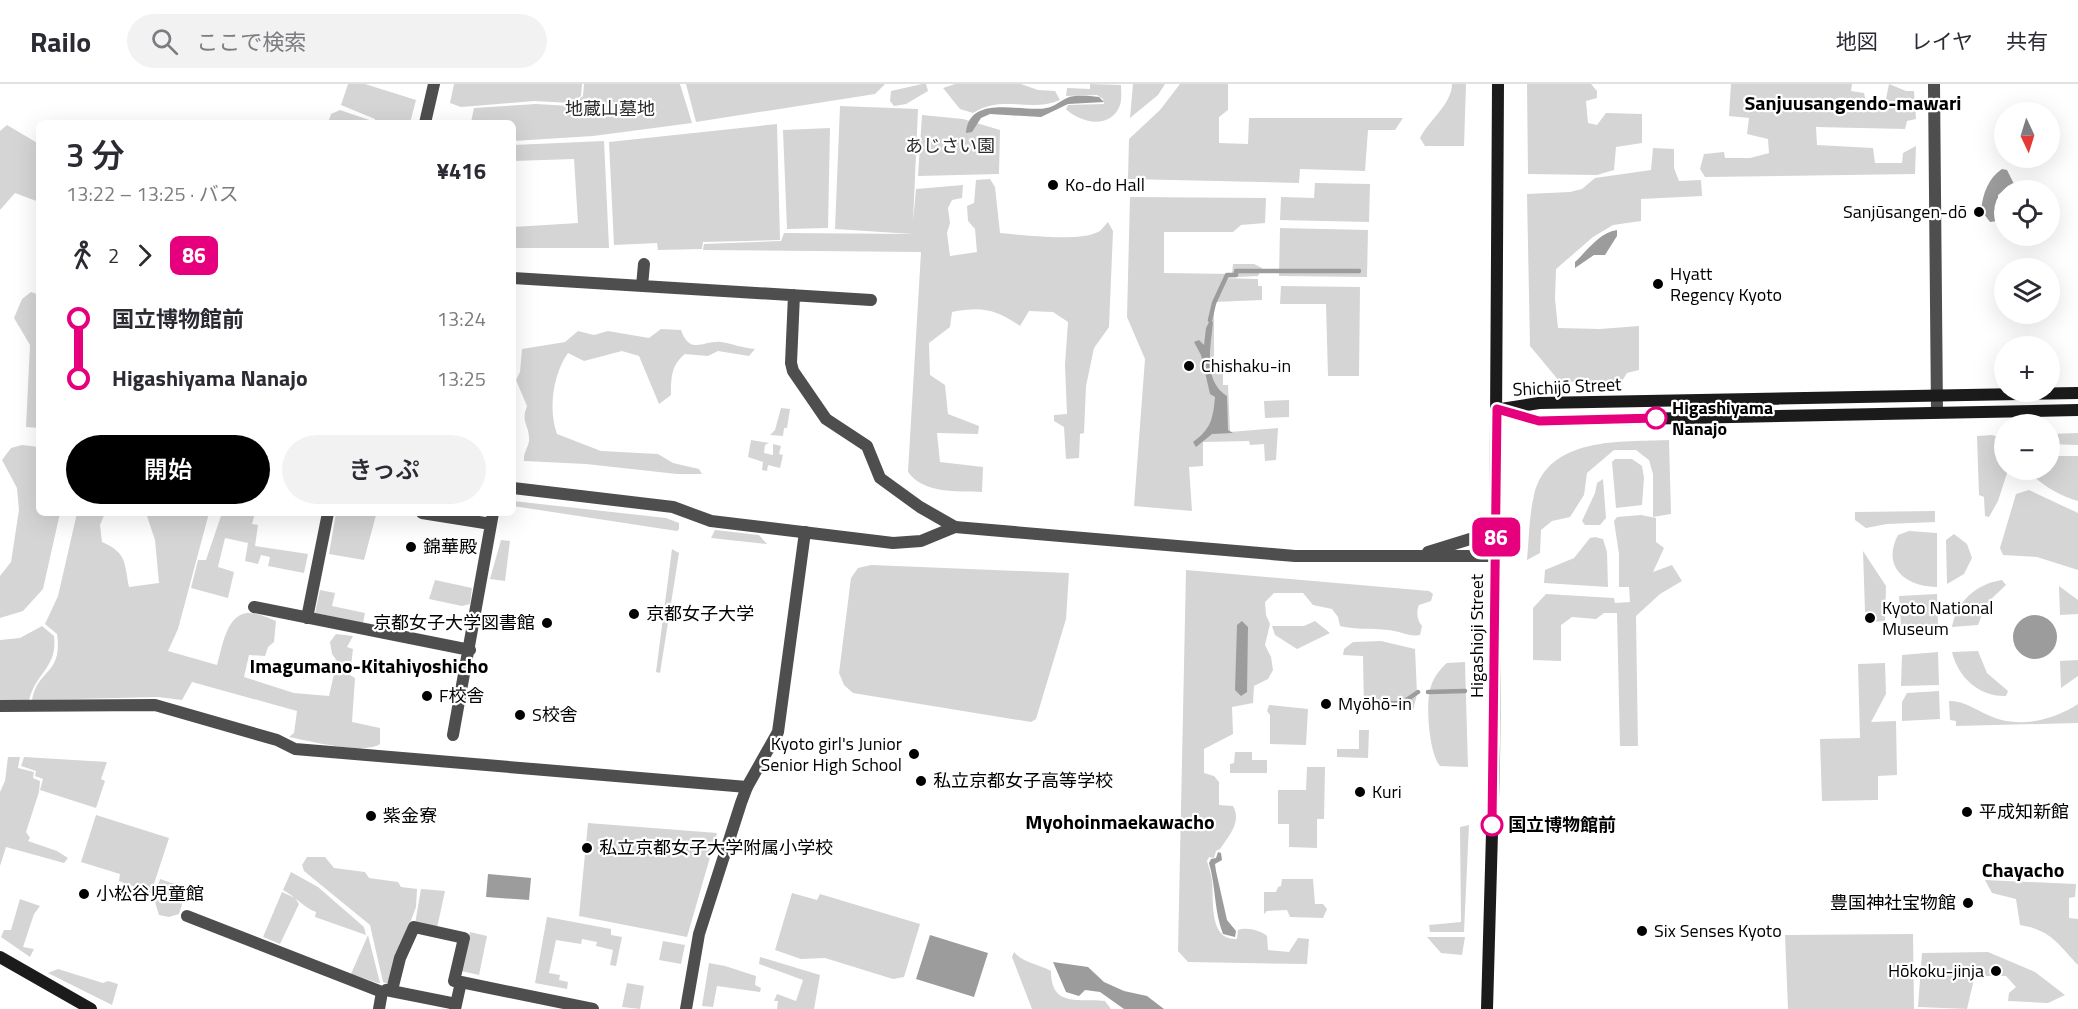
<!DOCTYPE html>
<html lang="ja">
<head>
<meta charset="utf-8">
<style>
  :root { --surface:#fff; --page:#f2f2f3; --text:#2b2b33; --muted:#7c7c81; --line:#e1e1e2; --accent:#000 }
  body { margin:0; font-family:"Titillium Web","Noto Sans JP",sans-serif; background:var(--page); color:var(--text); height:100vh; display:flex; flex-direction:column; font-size:22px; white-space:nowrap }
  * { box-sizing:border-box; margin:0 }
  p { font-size:20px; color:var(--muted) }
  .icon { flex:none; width:33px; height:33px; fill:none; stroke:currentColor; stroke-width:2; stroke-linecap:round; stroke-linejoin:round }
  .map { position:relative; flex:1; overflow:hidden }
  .side { position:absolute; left:36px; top:36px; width:480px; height:396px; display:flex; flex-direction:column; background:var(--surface); border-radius:9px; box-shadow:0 6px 24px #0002 }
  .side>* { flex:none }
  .badge { padding:0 12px; border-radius:9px; font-size:21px; line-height:39px }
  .needle { width:39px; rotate:176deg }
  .tools { position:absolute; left:1994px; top:18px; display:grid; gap:12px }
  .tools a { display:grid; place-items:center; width:66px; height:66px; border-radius:50%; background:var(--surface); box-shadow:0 6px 24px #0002; font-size:30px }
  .map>.badge { position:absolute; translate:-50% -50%; box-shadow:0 0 0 3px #fff }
  .legs { display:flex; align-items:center; gap:9px; height:66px; padding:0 30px; font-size:20px }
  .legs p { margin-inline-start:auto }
  .summary { display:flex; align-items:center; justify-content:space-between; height:102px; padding:0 30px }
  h1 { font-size:33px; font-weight:600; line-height:45px }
  .action { display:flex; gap:12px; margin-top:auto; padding:12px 30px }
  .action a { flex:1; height:69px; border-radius:36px; background:var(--accent); color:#fff; font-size:24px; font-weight:600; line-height:69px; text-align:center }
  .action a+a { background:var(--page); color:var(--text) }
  ul { padding:0 30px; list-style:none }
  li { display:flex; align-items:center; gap:21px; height:60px; font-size:22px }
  li i { display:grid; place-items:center; width:9px; height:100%; margin:0 8px; background:currentColor }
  li i::after { content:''; width:15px; height:15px; margin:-8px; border:4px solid; border-radius:50%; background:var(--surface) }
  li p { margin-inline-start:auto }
  li:first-child i { background:linear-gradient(#0000 50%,currentColor 0) }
  li:last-child i { background:linear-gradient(currentColor 50%,#0000 0) }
  header { display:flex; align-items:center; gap:36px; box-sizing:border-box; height:84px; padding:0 30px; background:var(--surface); border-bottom:2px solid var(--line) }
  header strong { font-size:28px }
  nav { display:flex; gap:33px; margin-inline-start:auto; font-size:21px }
  .search { width:420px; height:54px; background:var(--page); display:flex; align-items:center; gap:15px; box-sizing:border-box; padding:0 21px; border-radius:33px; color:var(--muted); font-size:22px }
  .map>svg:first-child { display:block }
</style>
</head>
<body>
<header>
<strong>Railo</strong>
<div class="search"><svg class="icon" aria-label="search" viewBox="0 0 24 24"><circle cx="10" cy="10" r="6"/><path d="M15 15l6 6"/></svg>ここで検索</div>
<nav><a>地図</a><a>レイヤ</a><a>共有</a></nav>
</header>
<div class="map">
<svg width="2078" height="925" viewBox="0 0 2078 925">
  <rect width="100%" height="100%" fill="#fff"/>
  <!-- green -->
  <path fill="#d5d5d5" d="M348 0H365L416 16 410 39H375V35L341 21Z
    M454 0H582L581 12 571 19 534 17 461 23 450 19Z
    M584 0H680L692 39 593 52 513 57V39H462L471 38 474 24 536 20 571 22 583 12Z
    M686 0H885L875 10 696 38Z
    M922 0H926L928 7 906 20 894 22 890 17 891 7Z
    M955 0H1021L1038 6 1055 7 1060 16C1030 29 1002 10 973 29L960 25 943 4Z
    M1090 0 1121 1C1121 7 1122 15 1120 21 1111 46 1080 39 1066 25L1068 21 1104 20 1103 15 1097 11 1066 12 1067 4 1090 5Z
    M1133 0H1165L1158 11 1130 34Z
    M1180 0H1228V26L1219 33V59L1248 60 1249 34H1403L1395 46H1368L1365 87 1300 85 1299 99 1128 95 1129 55 1160 26Z
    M1452 0H1466L1464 62H1425L1420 54C1429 36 1452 20 1452 0Z
    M1527 0H1591L1597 7V14L1586 17 1588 39 1597 41 1606 29 1642 30V59L1616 63 1614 86 1597 91 1528 90Z
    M1731 0H1852L1851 7 1864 9 1866 18 1885 20 1889 0 1906 7H1914L1916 35 1907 37 1905 45 1816 43 1817 61 1873 64 1875 79H1902L1903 69 1916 62 1915 90 1705 93 1700 85 1704 70 1724 68 1725 74H1750L1769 69 1768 55 1747 50 1749 34 1729 32Z
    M840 22 918 25 913 138 916 105 963 101 962 114 952 116 948 124 950 139 947 149 950 172 977 168 975 145 968 137 967 122 974 119 976 96 990 95 995 103 1000 149C1022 151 1079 158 1098 148 1101 147 1105 141 1108 138L1113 147 1109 243 1094 264 1086 302 1084 349 1080 350 1079 374 1066 375 1064 343 1054 337V331L1067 330 1065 281 1068 238 1053 228 1029 227 1020 242C996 225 981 222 952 228L950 243 929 259 930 291 945 301 948 330 979 342 978 350 937 349 940 378 983 383 982 408C957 407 924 410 908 388L921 168 703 166 704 160 781 157 784 149 913 150 835 145Z
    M340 26 372 37 371 39H328L331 30Z
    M922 31 963 35 1000 46 999 90 918 92Z
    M777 40 780 156 703 158 702 165 658 166 657 159 614 161 609 58Z
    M7 41 39 60V118L15 109 0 126V47Z
    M830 44 828 144 787 145 783 46Z
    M604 57 609 164H513V143L578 139 574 75 513 77V61Z
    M1653 64 1674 65V84L1679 97 1701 96 1702 112 1641 115V137L1613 141 1593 153 1556 185 1555 215 1558 244 1600 245 1639 242V286L1627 289 1622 297 1560 298 1530 262 1527 110 1570 108 1582 105 1595 94 1651 86Z
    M1315 99 1370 100 1369 138 1280 136 1281 113 1314 114Z
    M1130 113 1266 114 1265 139 1241 141 1233 148H1164V189L1232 190 1233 180H1254L1262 184 1258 192 1220 194 1258 195V202H1262V216L1214 218V288H1223V301H1228L1230 348 1278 344 1276 376 1265 377 1264 360 1250 361 1249 357 1203 358V382L1189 383 1192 427 1134 422 1145 275 1127 233Z
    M1280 144 1368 146 1367 193 1279 192Z
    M1281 202 1360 203 1359 292H1328L1326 220H1280Z
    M31 208 39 211V344L26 343 30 261 14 234 22 215Z
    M661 245 681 246C690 272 704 256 721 258 733 260 743 264 755 265L749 272 718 267 708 272 685 270C671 281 671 294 671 311L659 320 639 272 622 267 584 277 568 269C553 290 548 326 557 350L601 367 658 370 673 379 699 385 702 390H677L586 380 524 377C523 369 528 364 529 357 530 341 520 339 527 322L516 296 520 288 522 265 565 258 578 247 594 251 608 247 649 254Z
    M1289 316V333L1265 334 1264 317Z
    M781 324 790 325 787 344H784L783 352 770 351 775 346Z
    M2078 349V361L2049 360V350Z
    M1992 351 2001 354 2004 386H2008L1998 417 1989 433 1985 432 1984 413 1979 411 1977 352Z
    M751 356 769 359 765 361 764 369 773 371V360L781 362 779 370 783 371 780 384 768 381 767 387 762 386 763 378 748 373Z
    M1669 356 1671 430 1653 433V390L1649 376 1636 366H1614L1587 389 1584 411 1570 433 1552 437 1541 446 1540 469 1527 476C1529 455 1529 432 1534 411 1548 352 1622 358 1669 356Z
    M22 361 39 363V429H60L43 505 23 527 0 534V492L11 478 19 426 17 404 2 376 11 364Z
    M2049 372H2078V417C2062 413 2041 401 2029 388L2030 386H2049Z
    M1615 375H1632L1642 382 1644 394 1642 421 1616 424 1612 378Z
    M1603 395 1606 434 1600 441H1585L1582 437 1595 409 1597 399Z
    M2029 406 2078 429V486L2037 473 2003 471 2000 464 2016 410Z
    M513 417 666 434 679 439V445L677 447 513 422Z
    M1935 427V438L1887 440 1866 444 1855 436V428Z
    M77 429H105L100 441 102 458C127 469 124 478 129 503L159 499 155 456 146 429H209L178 545 168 567 217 581C222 565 226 531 247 529 256 528 268 534 276 537L274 558 268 563 265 572 249 571 244 593 294 609 329 612 337 577 332 570 330 558 336 550 353 552 347 563 353 565 350 591 355 594 352 638 380 644V660C364 671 309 657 289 653L294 649 297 627 192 598 182 616 158 613 32 616C37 585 63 591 57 550L45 540 58 512Z
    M222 429H255L252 440 258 441 255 462 308 470 304 489 268 482 270 473 261 471 258 480 245 477 248 459 225 454 218 483 234 488 228 514 191 504 198 476H206Z
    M336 429 376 431 364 476 329 470Z
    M1641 431 1656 434V458L1664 464 1653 488 1672 481 1682 497 1660 510 1636 532 1638 662H1620L1617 529H1604L1596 535 1572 533 1561 541V577L1533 576V524L1546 510 1614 514 1615 519 1630 518 1629 503H1619V470L1614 437 1617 433Z
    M715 446 759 451 767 460 711 454Z
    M1909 447 1937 449V503C1906 503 1881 483 1898 451Z
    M1954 450 1967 460 1972 474 1964 490 1947 500 1946 456Z
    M1595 453 1603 455 1607 468 1608 503 1544 499 1545 486 1574 474 1590 454Z
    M501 456 510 457 505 497 490 495Z
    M672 465 679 469 660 589 656 588Z
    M1863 467 1886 502 1885 537 1873 538 1872 528H1865Z
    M871 481 1069 489 1066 535 1036 635 1031 638 853 609 844 601 839 589 851 494 858 484Z
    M1186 486 1429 507 1433 510 1431 517 1419 521C1416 528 1417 536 1422 542L1420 551C1409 553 1400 547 1388 546 1371 544 1356 546 1340 542L1338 533 1332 525 1313 521 1303 509H1274L1265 518 1266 531 1270 540 1265 561 1271 573 1273 586 1268 595 1254 602 1253 619 1232 623 1233 650 1204 665V689L1214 692 1219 698V721L1233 722C1242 738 1229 752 1220 765L1216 767 1214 774 1209 773 1207 777C1209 784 1211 790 1212 796 1214 816 1208 857 1237 855L1238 846C1246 843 1260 846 1267 852L1268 866 1289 868 1298 854 1309 855 1307 880 1188 878 1178 867Z
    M435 496 472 504 470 520 462 522 429 515Z
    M2002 496 2006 501 1986 520 1978 541 1952 543C1957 517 1976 500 2002 496Z
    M2059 502 2078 516V530L2060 531Z
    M320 506 335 509 332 522 365 529 363 539 315 529Z
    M1937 510 1938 542 1906 543 1901 541 1899 512Z
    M1315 537 1330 549 1297 565 1275 551 1272 542H1304Z
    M42 542 54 552C58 584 35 589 29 617H0V556L20 554Z
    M1381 557 1415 565 1417 610 1413 626H1409L1408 620 1372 619 1371 626 1364 628 1363 572 1343 571 1344 565 1353 558Z
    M1978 567 1987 589 2008 607 2006 612C1979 613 1958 593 1952 568Z
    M1938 568 1939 601 1901 602 1902 571Z
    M2078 576V592L2061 604 2060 577Z
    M1465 578 1468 683 1440 682C1429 669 1425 619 1431 602 1434 593 1440 585 1447 579Z
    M1885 579 1886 610 1871 638 1896 637 1897 691 1878 692V716L1822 717 1820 655 1860 654 1858 580Z
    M1939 607 1940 635 1902 637V618L1907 609Z
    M1949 617C1963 616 1976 626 1988 631 2017 645 2052 637 2078 620V639L1956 642V637L1950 636Z
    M1269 621 1308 625 1306 661 1270 660V631L1267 627Z
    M1359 646H1369L1368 674 1337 673V665H1359Z
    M1235 668H1252V676H1267V689H1230V680L1234 679Z
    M8 673H20L18 684 34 688 33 694 40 697 39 708 26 748 30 754 28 757 57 767 68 774 64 779 6 763 0 782V708L5 697Z
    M24 673 107 678 101 695 105 697 96 724 40 706 43 695 35 692 36 687 21 682Z
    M1307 683H1325L1324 735H1317V764L1289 763V740H1278V706H1306Z
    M96 731 169 754 150 812 135 807V803L119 797 120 790 81 778Z
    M588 739 717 749 687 853 579 832Z
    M1469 741 1464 848H1430L1429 841 1461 838 1460 743Z
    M307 773H325L334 784 365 788 369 794 398 798 401 803 417 805 416 823 387 900 383 898 370 841 304 787 302 781Z
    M291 788 318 803 364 843 366 851 315 833 316 828C303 823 296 813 283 806Z
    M160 795 187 804 179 830 169 833 159 831 154 815Z
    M1282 795H1313L1315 820H1323L1327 825 1323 834 1290 833 1287 826 1267 827 1264 830V808H1276L1278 803 1281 802Z
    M1985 796 2076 800 2075 813 2069 814V834L2078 835V881C2057 859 2051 846 2020 841L2016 815 1992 809Z
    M421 805 445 807 437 844 415 840Z
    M282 808 295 814 299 820 280 860 263 853Z
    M792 809 817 816 820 810 920 840 904 893 893 895 825 874 801 875 775 866Z
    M20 815 40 822 34 830 23 863 34 865 30 873 1 853 4 846H11Z
    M547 833 611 845V851L622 853 616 882 610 881 613 866 596 862 597 858 582 855 581 860 556 856 549 889 560 891 559 896 568 898 567 905 535 899Z
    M470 848 487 852 479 891 461 887Z
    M1913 850 1914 925H1788L1785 851Z
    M368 851 380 899H378L351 890Z
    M1427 853H1465L1462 871 1441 869Z
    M663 857 685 861 681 880 659 876Z
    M1014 868C1023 879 1039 880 1051 887 1051 924 1079 914 1105 917L1111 925H1032L1012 873Z
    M1988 868 2035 888 2065 911 2048 919 2008 917 2009 909 2016 903 2006 892H1982L1974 895 1967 925 1918 923 1922 869Z
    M760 873 820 891 814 925H777L778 917H774L777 910 796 917 803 896 759 880Z
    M709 879 725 882 756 892 755 901 761 904 760 908 717 902 713 923 702 922Z
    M58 885 103 899 108 897 118 900 112 921 48 889Z
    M627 899 644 902 640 925 622 923Z"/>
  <!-- water -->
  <path fill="#9c9c9c" d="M1090 12 1099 13 1104 18 1068 20 1041 33 990 30 981 34 972 48 966 49C969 9 1023 29 1046 24 1054 23 1060 17 1067 14 1073 11 1083 12 1090 12Z
    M2002 85 2007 86 2017 106H2004L1998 111V124H2004V136L1990 138 1981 126C1983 110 1988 94 2002 85Z
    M1617 146V152L1605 171H1594L1575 184V178C1587 167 1600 148 1617 146Z
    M1210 236 1213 238C1211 263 1202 296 1227 312L1228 346 1233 349 1212 350 1196 363 1193 358C1211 345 1213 335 1215 313L1210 310 1201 271 1194 258 1199 256 1204 261 1206 244Z
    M2013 553a22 22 0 1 1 44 0a22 22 0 1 1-44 0Z
    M1242 537 1248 543 1247 608 1241 612 1235 606 1237 541Z
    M1218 768 1221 769 1222 776 1215 780 1216 787 1227 836 1236 847 1235 853 1223 850C1214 827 1216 803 1209 779L1211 775 1216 774Z
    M488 790 531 794 529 816 486 813Z
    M930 851 988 869 974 913 916 895Z
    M1053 878 1088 883 1104 898 1124 907 1147 912 1164 925H1124L1100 908 1085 906 1079 912 1066 908Z"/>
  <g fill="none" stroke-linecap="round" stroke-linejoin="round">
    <!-- stream -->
    <path stroke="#9c9c9c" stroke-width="4.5" d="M1210 236 1214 219 1227 191H1236V187H1359
      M1428 608 1465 607
      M1373 620 1402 619 1418 608"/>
    <!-- minor -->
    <path stroke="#4e4e4e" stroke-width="12" d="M1934 0 1937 328
      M513 194 871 216
      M642 202 644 180
      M513 404 673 423 711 437 893 459 921 457 955 443 920 423 880 394 867 362 826 335 793 287 791 279 794 211
      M422 429 491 440
      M254 523 470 566
      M307 534 328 429
      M0 622 155 621 277 656 295 665 747 703
      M453 651 493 429
      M187 832 382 908 379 925
      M386 906 456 920
      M392 906 400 874 414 843 464 854 454 897 461 898
      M455 925 461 898 593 925"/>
    <!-- tertiary -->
    <path stroke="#4e4e4e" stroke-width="12" d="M425 39 434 0
      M955 443 1295 472H1496
      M1428 468 1496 447
      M686 925 699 850 741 719 747 703 778 648 805 448"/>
    <!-- secondary -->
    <path stroke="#1b1b1b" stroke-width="12" d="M1496 325 1539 337 2078 326
      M1501 325 1539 319 2078 309
      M0 873 91 925
      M1487 925 1494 678 1498 0"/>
  </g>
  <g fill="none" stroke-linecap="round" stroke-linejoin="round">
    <!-- line-1 casing -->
    <g stroke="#fff" stroke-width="14">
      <path id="line-1" d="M1492 741 1497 325 1539 337 1656 334"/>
    </g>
    <!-- line-1 -->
    <use href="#line-1" stroke="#e6007e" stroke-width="9"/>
  </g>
  <!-- markers -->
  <g fill="#000" stroke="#fff" stroke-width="2">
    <circle cx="1053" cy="101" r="6"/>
    <circle cx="1979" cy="128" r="6"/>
    <circle cx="1658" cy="200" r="6"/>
    <circle cx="1189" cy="282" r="6"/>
    <circle cx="411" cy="463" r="6"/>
    <circle cx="634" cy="530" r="6"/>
    <circle cx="1870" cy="534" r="6"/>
    <circle cx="547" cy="539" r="6"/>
    <circle cx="427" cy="612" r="6"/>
    <circle cx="1326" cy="620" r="6"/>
    <circle cx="520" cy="631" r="6"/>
    <circle cx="914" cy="670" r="6"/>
    <circle cx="921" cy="697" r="6"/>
    <circle cx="1360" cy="708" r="6"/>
    <circle cx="1967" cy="728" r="6"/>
    <circle cx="371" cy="732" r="6"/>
    <circle cx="587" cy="764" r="6"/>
    <circle cx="84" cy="810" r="6"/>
    <circle cx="1968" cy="819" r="6"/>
    <circle cx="1642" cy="847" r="6"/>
    <circle cx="1996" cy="887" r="6"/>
  </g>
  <g fill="#fff" stroke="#e6007e" stroke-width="3">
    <circle cx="1656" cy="334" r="10"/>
    <circle cx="1492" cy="741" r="10"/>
  </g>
  <g text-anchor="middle" stroke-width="4.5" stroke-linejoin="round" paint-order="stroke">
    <!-- park labels -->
    <g font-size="18" fill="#2c2c2c" stroke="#fff">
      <text x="610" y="31">地蔵山墓地</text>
      <text x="950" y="68">あじさい園</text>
    </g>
    <!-- poi labels -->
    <g font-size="18" fill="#000" stroke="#fff" text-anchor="start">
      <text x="1065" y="107">Ko-do Hall</text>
      <text x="1967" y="134" text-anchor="end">Sanjūsangen-dō</text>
      <text x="1670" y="196">Hyatt<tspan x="1670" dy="21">Regency Kyoto</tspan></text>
      <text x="1201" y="288">Chishaku-in</text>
      <text x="423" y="469">錦華殿</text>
      <text x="1882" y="530">Kyoto National<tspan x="1882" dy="21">Museum</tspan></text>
      <text x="646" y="536">京都女子大学</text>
      <text x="535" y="545" text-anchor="end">京都女子大学図書館</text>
      <text x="439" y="618">F校舎</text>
      <text x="1338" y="626">Myōhō-in</text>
      <text x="532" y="637">S校舎</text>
      <text x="902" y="666" text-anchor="end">Kyoto girl's Junior<tspan x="902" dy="21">Senior High School</tspan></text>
      <text x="933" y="703">私立京都女子高等学校</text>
      <text x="1372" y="714">Kuri</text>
      <text x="1979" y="734">平成知新館</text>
      <text x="383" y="738">紫金寮</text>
      <text x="599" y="770">私立京都女子大学附属小学校</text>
      <text x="96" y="816">小松谷児童館</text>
      <text x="1956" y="825" text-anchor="end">豊国神社宝物館</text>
      <text x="1654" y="853">Six Senses Kyoto</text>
      <text x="1984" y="893" text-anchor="end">Hōkoku-jinja</text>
    </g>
    <!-- street labels -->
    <g font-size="18" fill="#000" stroke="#fff">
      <text transform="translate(1567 303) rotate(-3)" y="6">Shichijō Street</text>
      <text transform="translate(1477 552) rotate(-90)" y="6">Higashioji Street</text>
    </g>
    <!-- stop labels -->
    <g font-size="18" font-weight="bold" fill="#000" stroke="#fff" text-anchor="start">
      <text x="1672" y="330">Higashiyama<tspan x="1672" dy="21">Nanajo</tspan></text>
      <text x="1508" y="747">国立博物館前</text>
    </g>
    <!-- neighbourhood labels -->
    <g font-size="20" font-weight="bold" fill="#000" stroke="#fff">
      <text x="1853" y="26">Sanjuusangendo-mawari</text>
      <text x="369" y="589">Imagumano-Kitahiyoshicho</text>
      <text x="1120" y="745">Myohoinmaekawacho</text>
      <text x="2023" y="793">Chayacho</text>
    </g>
  </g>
</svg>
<div class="tools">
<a><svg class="needle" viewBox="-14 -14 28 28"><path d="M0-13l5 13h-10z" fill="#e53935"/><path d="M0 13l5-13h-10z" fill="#7c7c81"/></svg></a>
<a><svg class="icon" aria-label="locate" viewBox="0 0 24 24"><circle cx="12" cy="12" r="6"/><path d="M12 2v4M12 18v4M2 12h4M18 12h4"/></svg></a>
<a><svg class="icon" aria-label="layers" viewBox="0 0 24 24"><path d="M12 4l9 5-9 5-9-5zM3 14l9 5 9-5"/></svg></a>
<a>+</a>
<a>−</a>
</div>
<b class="badge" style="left:1496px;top:453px;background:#e6007e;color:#fff">86</b>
<section class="side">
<div class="summary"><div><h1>3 分</h1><p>13:22 – 13:25 · バス</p></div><b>¥416</b></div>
<div class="legs"><svg class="icon" aria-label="walk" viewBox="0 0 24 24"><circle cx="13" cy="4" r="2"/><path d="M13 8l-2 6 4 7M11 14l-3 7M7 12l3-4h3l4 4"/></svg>2<svg class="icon" aria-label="forward" viewBox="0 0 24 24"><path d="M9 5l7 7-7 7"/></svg><b class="badge" style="background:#e6007e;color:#fff">86</b></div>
<ul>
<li><i style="color:#e6007e"></i><b>国立博物館前</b><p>13:24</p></li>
<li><i style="color:#e6007e"></i><b>Higashiyama Nanajo</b><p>13:25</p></li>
</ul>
<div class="action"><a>開始</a><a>きっぷ</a></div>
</section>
</div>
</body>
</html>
